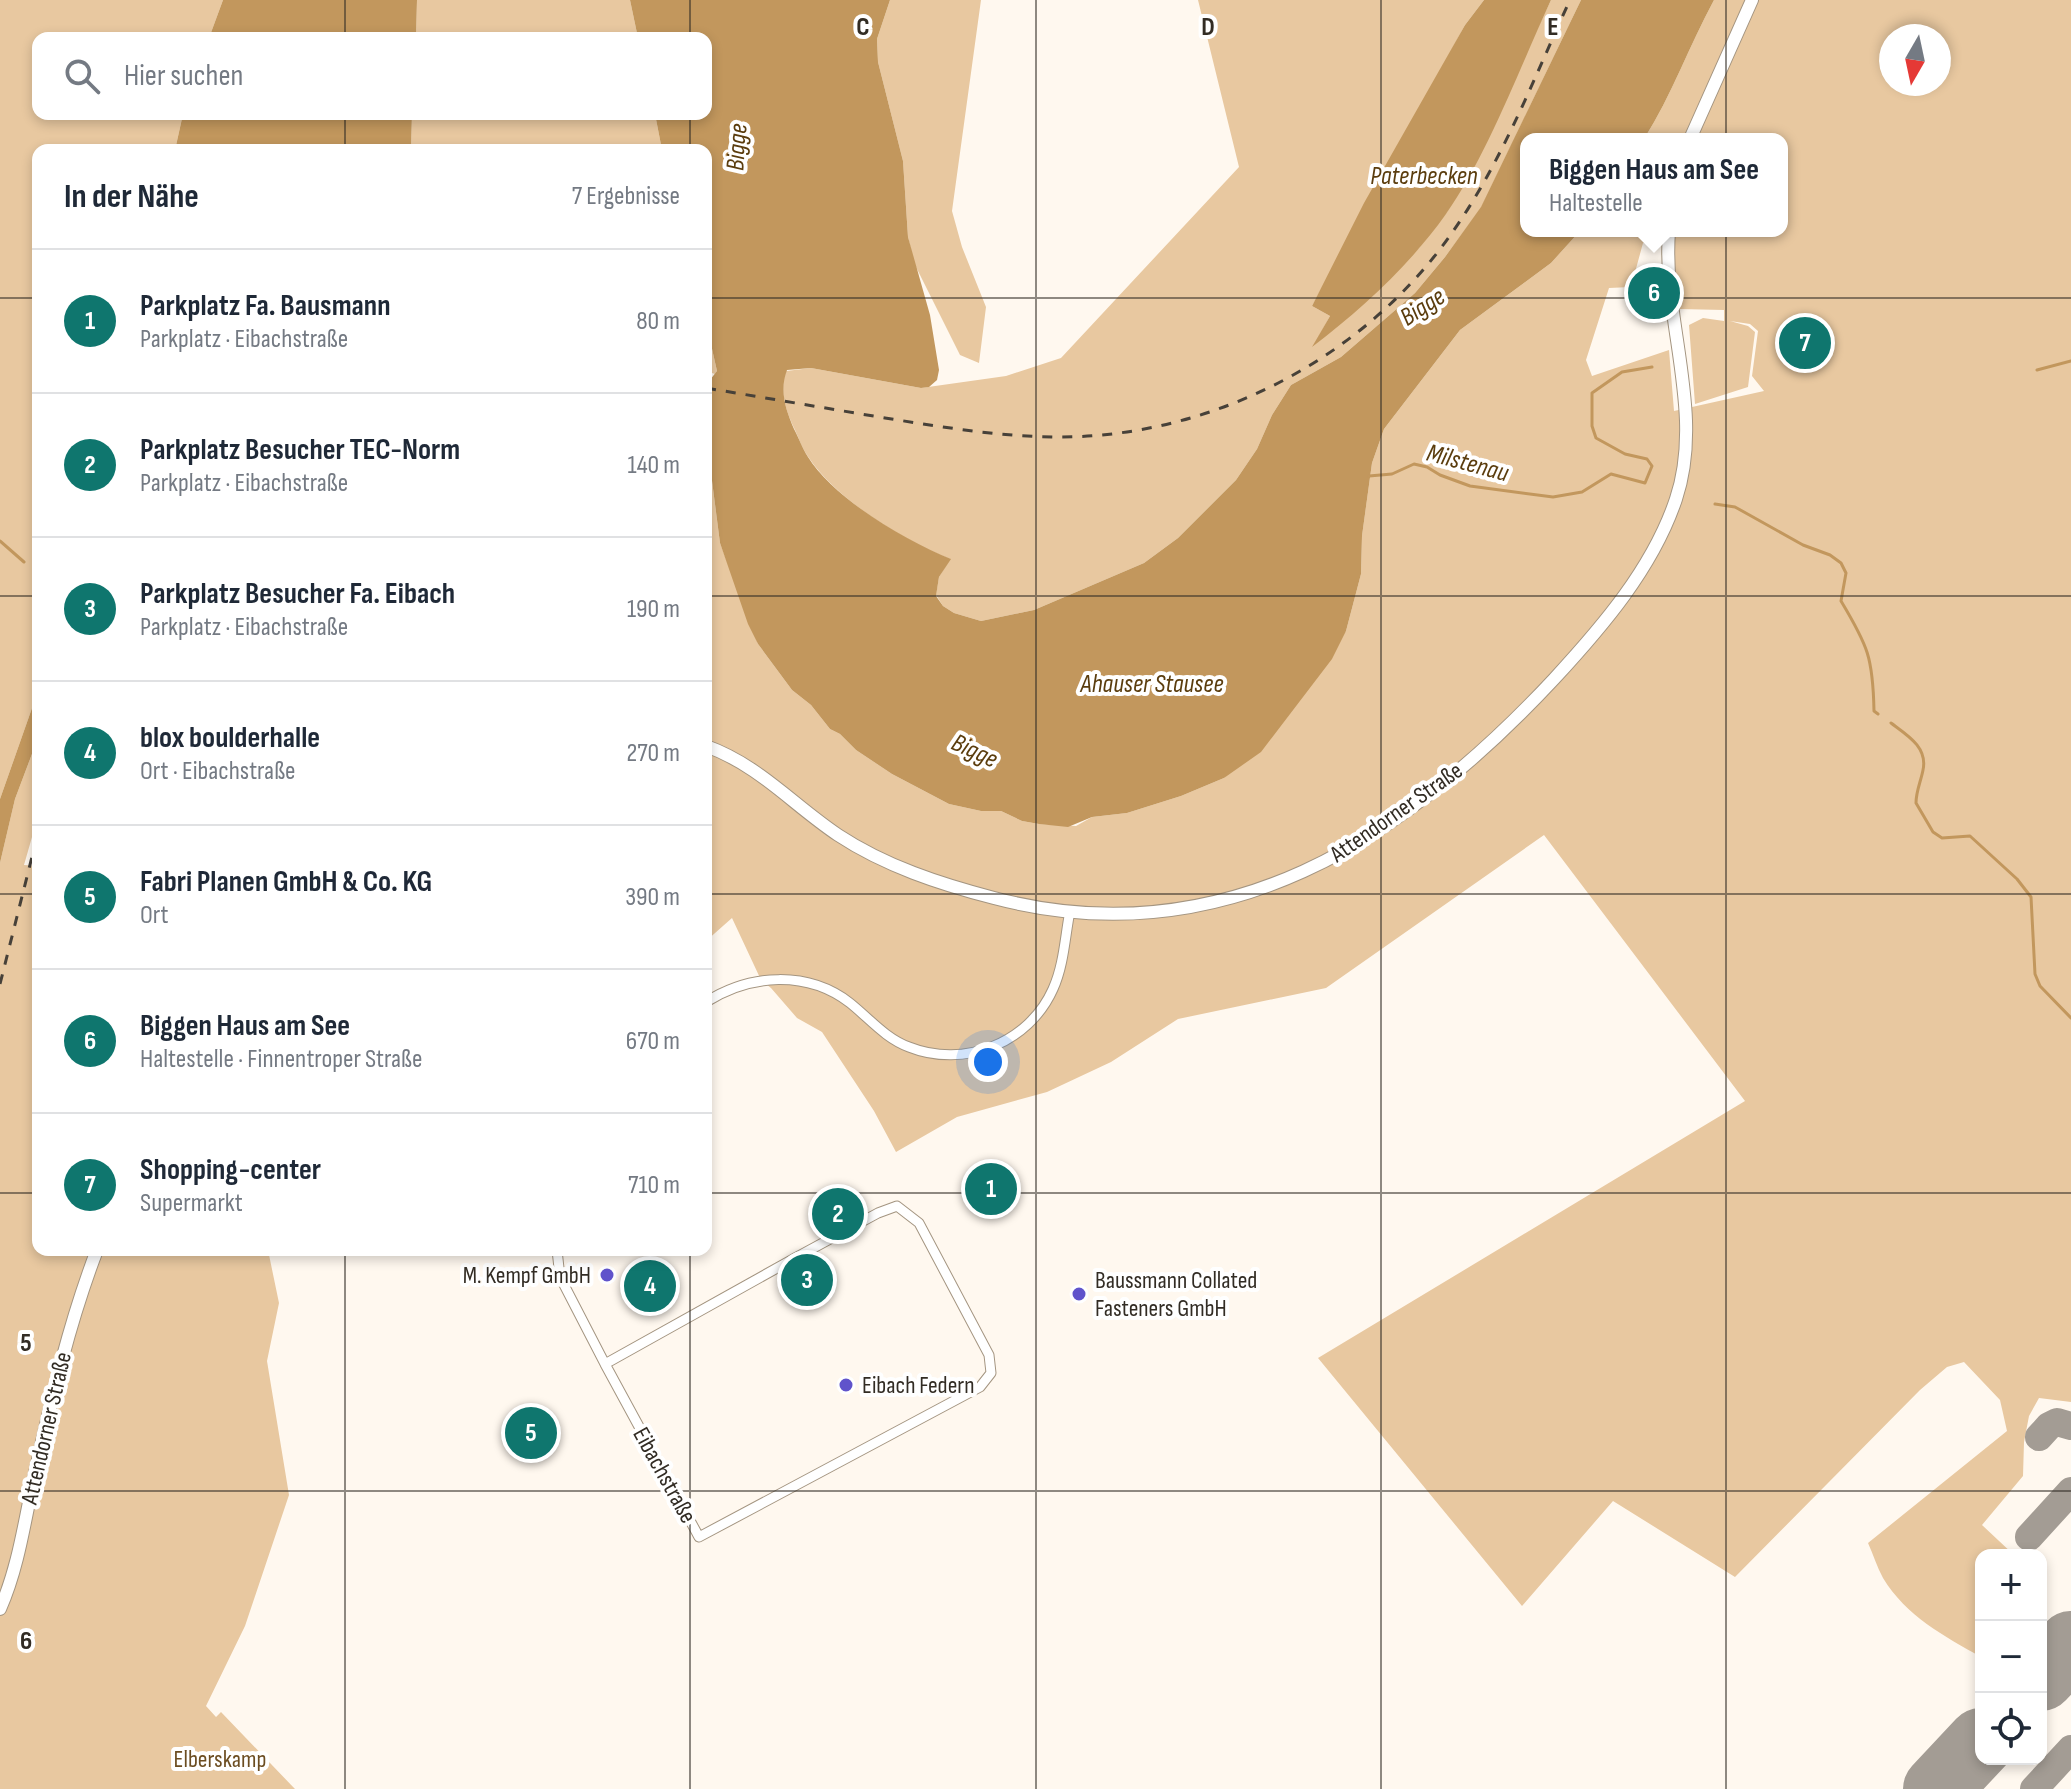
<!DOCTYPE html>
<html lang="de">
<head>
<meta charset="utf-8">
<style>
  body { margin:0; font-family:"Sofia Sans Condensed",sans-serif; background:#f2f2f3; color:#1f2937 }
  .controls { position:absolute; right:24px; bottom:24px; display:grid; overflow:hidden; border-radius:16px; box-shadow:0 4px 12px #0003 }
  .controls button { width:72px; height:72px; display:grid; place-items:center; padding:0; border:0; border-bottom:2px solid #e0e1e3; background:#fff; color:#1f2937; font:40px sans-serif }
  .compass { position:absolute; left:1879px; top:24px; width:72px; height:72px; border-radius:50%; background:#fff; box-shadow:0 4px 12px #0003; rotate:189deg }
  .you { position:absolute; left:988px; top:1062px; width:28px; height:28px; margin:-20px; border:6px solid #fff; border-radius:50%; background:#1a73e8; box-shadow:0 0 0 12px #1a73e833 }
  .badge { display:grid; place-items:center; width:52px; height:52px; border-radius:50%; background:#0f766e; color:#fff; font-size:26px; font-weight:700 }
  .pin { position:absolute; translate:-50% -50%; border:4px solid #fff; box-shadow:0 2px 8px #0006 }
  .popup { position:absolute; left:1520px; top:133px; width:268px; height:104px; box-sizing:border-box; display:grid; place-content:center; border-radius:16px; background:#fff; filter:drop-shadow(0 2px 6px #0005); font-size:26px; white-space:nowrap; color:#747a83 }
  .popup b { font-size:30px; color:#1f2937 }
  .popup::after { content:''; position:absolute; left:50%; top:100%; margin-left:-16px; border:16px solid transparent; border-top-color:#fff }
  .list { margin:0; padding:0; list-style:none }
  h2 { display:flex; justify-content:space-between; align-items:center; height:104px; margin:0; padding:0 32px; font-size:34px }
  h2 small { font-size:26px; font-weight:400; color:#747a83 }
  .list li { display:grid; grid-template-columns:52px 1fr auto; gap:24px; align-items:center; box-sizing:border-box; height:144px; padding:0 32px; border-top:2px solid #e0e1e3 }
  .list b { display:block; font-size:30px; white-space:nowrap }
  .list p { margin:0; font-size:26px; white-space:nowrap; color:#747a83 }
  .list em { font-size:26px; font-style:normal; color:#747a83 }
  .icon { flex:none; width:44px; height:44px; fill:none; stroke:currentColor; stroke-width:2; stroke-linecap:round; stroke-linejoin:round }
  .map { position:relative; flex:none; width:2071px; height:1789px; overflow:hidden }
  .search { position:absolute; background:#fff; box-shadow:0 4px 12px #0003; left:32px; top:32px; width:680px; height:88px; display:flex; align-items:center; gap:20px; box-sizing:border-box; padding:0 28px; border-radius:16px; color:#747a83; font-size:30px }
  .panel { position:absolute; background:#fff; box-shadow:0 4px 12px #0003; left:32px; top:144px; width:680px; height:1112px; border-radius:16px }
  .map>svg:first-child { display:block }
</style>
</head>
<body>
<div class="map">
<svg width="2071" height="1789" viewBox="0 0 2071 1789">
  <rect width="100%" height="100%" fill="#fff8ef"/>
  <!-- green -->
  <path fill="#e8c8a0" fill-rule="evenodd" d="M0,0H223L209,38H38V114H183L175,150H38V691L0,799Z
    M417,0H630L638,38H416Z
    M890,0H981L952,211L962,247L986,307L979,363L960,355L914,263L908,237L903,161L878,62L877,39Z
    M1198,0H1484L1465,25L1312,306L1330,316L1314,345L1419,248L1447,212L1469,174L1551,0H1581L1481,208L1445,257L1415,293L1341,357L1291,385L1272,415L1257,449L1236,480L1178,538L1144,563L1034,610L981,621L954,613L943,606L936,595L939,577L950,559C903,540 838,501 809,458C803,450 799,439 795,430C786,411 779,392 786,371L811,368L921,388L1006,376L1061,358L1239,167Z
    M1714,0H2071V1402L2039,1398L2029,1416L2024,1442L2023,1476L1982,1525L2014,1555H1981V1657C1944,1636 1906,1616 1883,1578C1877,1567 1873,1554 1868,1543L2007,1431L2000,1400L1964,1362L1947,1367L1920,1390L1735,1577L1613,1501L1522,1606L1318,1358L1745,1101L1544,835L1326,988L1178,1019L1111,1062L1047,1092L957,1117L896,1152L874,1111L822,1032L797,1018L771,988L761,980L732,918L706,941V434L720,543L758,644L792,690L811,705L830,729L840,734L856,750L892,774L949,804L981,811H1001L1022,821L1039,824L1076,826L1092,817L1127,813L1181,796L1224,778L1346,631L1361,574L1362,536L1372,463L1384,429L1460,330L1551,263L1580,231H1782V139H1644C1672,95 1689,46 1714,0ZM1891,36H1939V84H1891ZM1643,243L1675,246L1673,274L1679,309L1724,310V321L1703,318L1689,325L1695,404L1748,387L1755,332L1748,326L1730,321L1750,324L1758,331L1752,376L1764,391L1674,411L1669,350L1592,376L1586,360L1609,288L1631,287Z
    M412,114H655L662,150H411Z
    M706,322L717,371L715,374L706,371Z
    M38,738V816L24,865L38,866V1250H268L279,1303L267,1361L289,1495L245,1626L206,1706L216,1717L221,1712L295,1789H0V863L15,799Z"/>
  <!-- water -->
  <path fill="#c2975d" d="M223,0H417L416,38H209Z
    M630,0H890L877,39L878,62L903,161L908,237L930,315L939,370L937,380L929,387L921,388L811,368L787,370C779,391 786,410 794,429C799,438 802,448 808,457C833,498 906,541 951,559L939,577L936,596L943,606L954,613L981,621L1034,610L1144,563L1178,538L1236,480L1257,449L1272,415L1291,385L1341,357L1415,293L1445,257L1481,207L1581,0H1714C1689,46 1672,95 1644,139H1526V231H1580L1551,263L1460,330L1384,429L1372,463L1362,536L1361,574L1346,631L1332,659L1261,752L1224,778L1181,796L1127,813L1092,817L1068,827L1039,824L1022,821L1001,811H981L949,804L892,774L856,750L840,734L830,729L811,705L792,690L758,644L748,624L720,543L706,434V385L717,371L706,322V150H662L655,114H706V38H638Z
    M1484,0H1551C1520,67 1488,154 1446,214C1409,266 1362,309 1312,347L1330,316L1312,306L1364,203L1465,25Z
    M183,114H412L411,150H175Z
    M38,691V738L15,799L0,863V799Z"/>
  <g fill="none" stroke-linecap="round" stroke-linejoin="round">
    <!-- stream -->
    <path stroke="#c2975d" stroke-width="3" d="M2037,370L2071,361
      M1369,476L1392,474L1414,464L1427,467L1440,475L1470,486L1553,497L1582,492L1611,474L1645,483L1652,466L1647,459L1625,454L1596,438L1592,426V393L1622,372L1652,367
      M1715,504L1735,507L1803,545L1830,555L1841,563L1846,573L1841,601C1868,646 1873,658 1874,711L1878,714
      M0,541L24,562
      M1891,723C1907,735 1928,747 1923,770C1921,781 1916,791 1916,803L1933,832L1942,838L1970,836L2017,879L2031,897L2035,974L2040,986L2071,1018"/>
    <!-- taxiway -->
    <path stroke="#a39c94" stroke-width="28" d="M2039,1437L2049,1426L2057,1422L2071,1426
      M2029,1537L2071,1491
      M2049,1668L2071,1663
      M2034,1789L2071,1749"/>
    <!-- runway -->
    <path stroke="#a39c94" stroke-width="68" d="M2041,1677L2071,1645
      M1937,1789L1981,1742"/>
    <!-- minor casing -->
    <g stroke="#a49581" stroke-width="11">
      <path id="minor" d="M706,1002C750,974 807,970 850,1003C870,1019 885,1038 909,1047C964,1069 1029,1043 1053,989C1064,965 1065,936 1070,911
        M897,1206L919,1223L989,1355L991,1373L980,1387L699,1537L605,1364L795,1258L878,1213Z
        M557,1250L560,1277L605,1364"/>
    </g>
    <!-- secondary casing -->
    <g stroke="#a49581" stroke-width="14">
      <path id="secondary" d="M1690,139L1752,0
        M706,746C759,765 793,805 838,835C885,866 940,884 994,898C1222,958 1404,840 1554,679C1602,627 1653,568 1676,499C1705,412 1662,320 1669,231
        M0,1609C19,1566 25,1518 35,1473C52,1397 69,1323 97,1250"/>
    </g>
    <!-- minor -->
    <use href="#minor" stroke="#fff" stroke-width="9"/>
    <!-- secondary -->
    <use href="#secondary" stroke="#fff" stroke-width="12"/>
    <!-- rail -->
    <path stroke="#474139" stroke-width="3" stroke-dasharray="10 10" stroke-linecap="butt" d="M706,388C766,398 825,408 885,418C943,427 1001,437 1059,437C1211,437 1361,360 1449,237C1501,165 1533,80 1570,0
      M0,984L38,833"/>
  </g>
  <!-- grid -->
  <path fill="none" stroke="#322c24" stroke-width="2" stroke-opacity="0.55" d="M345,0V38M690,0V38M1036,0V1789M1381,0V1789M1726,0V1789M345,114V150M690,114V150M0,298H38M706,298H2071M0,596H38M706,596H2071M0,894H38M706,894H2071M0,1193H38M706,1193H2071M345,1250V1789M690,1250V1789M0,1491H2071"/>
  <!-- markers -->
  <g fill="#6053cb" stroke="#fff" stroke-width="3">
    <circle cx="607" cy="1275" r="8"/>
    <circle cx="1079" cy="1294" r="8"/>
    <circle cx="846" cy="1385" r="8"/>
  </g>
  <g text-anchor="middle" stroke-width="8" stroke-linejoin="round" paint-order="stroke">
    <!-- street labels -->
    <g font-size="24" fill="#322c24" stroke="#fff">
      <text transform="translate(1396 812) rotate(-35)" y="8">Attendorner Straße</text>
      <text transform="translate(46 1428) rotate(-77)" y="8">Attendorner Straße</text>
      <text transform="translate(665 1475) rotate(61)" y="8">Eibachstraße</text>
    </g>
    <!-- poi labels -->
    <g font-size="24" fill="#322c24" stroke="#fff" text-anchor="start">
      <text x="591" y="1283" text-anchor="end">M. Kempf GmbH</text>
      <text x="1095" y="1288">Baussmann Collated<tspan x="1095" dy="28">Fasteners GmbH</tspan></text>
      <text x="862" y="1393">Eibach Federn</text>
    </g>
    <!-- park labels -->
    <g font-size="24" fill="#6c4d21" stroke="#fff">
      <text x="220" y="1767">Elberskamp</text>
    </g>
    <!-- water labels -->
    <g font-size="26" font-style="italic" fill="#5b3d0e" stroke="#fff">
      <text transform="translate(736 147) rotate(-86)" y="9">Bigge</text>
      <text x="1424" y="184">Paterbecken</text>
      <text transform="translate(1422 306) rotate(-33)" y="9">Bigge</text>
      <text transform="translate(1468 462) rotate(15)" y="9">Milstenau</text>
      <text x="1152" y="692">Ahauser Stausee</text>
      <text transform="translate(975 750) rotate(25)" y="9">Bigge</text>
    </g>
  </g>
  <g font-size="26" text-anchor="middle" font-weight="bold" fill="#322c24" stroke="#fff" stroke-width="8" stroke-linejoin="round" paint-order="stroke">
    <text x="863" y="35">C</text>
    <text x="1208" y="35">D</text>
    <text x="1553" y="35">E</text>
    <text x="26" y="1351">5</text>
    <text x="26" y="1649">6</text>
  </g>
</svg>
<div class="controls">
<button>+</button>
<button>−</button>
<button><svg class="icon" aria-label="locate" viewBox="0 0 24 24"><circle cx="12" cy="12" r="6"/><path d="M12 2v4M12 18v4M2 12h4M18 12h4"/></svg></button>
</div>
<svg class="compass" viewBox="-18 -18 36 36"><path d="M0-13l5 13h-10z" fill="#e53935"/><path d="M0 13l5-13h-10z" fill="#747a83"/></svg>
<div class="you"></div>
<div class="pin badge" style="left:991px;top:1189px">1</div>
<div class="pin badge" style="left:838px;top:1214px">2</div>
<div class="pin badge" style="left:807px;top:1280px">3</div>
<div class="pin badge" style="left:650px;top:1286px">4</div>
<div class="pin badge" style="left:531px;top:1433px">5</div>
<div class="pin badge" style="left:1654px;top:293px">6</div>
<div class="popup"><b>Biggen Haus am See</b>Haltestelle</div>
<div class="pin badge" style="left:1805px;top:343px">7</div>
<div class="search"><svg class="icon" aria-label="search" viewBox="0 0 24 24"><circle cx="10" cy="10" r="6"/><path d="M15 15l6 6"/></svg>Hier suchen</div>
<section class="panel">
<h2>In der Nähe<small>7 Ergebnisse</small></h2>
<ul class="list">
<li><span class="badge">1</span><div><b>Parkplatz Fa. Bausmann</b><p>Parkplatz · Eibachstraße</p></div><em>80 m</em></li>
<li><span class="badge">2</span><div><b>Parkplatz Besucher TEC-Norm</b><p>Parkplatz · Eibachstraße</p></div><em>140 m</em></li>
<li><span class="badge">3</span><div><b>Parkplatz Besucher Fa. Eibach</b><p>Parkplatz · Eibachstraße</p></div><em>190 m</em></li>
<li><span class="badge">4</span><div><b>blox boulderhalle</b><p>Ort · Eibachstraße</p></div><em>270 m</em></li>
<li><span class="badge">5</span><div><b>Fabri Planen GmbH &amp; Co. KG</b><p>Ort</p></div><em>390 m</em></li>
<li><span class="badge">6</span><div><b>Biggen Haus am See</b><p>Haltestelle · Finnentroper Straße</p></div><em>670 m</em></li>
<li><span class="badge">7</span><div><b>Shopping-center</b><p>Supermarkt</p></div><em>710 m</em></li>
</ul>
</section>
</div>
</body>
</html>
